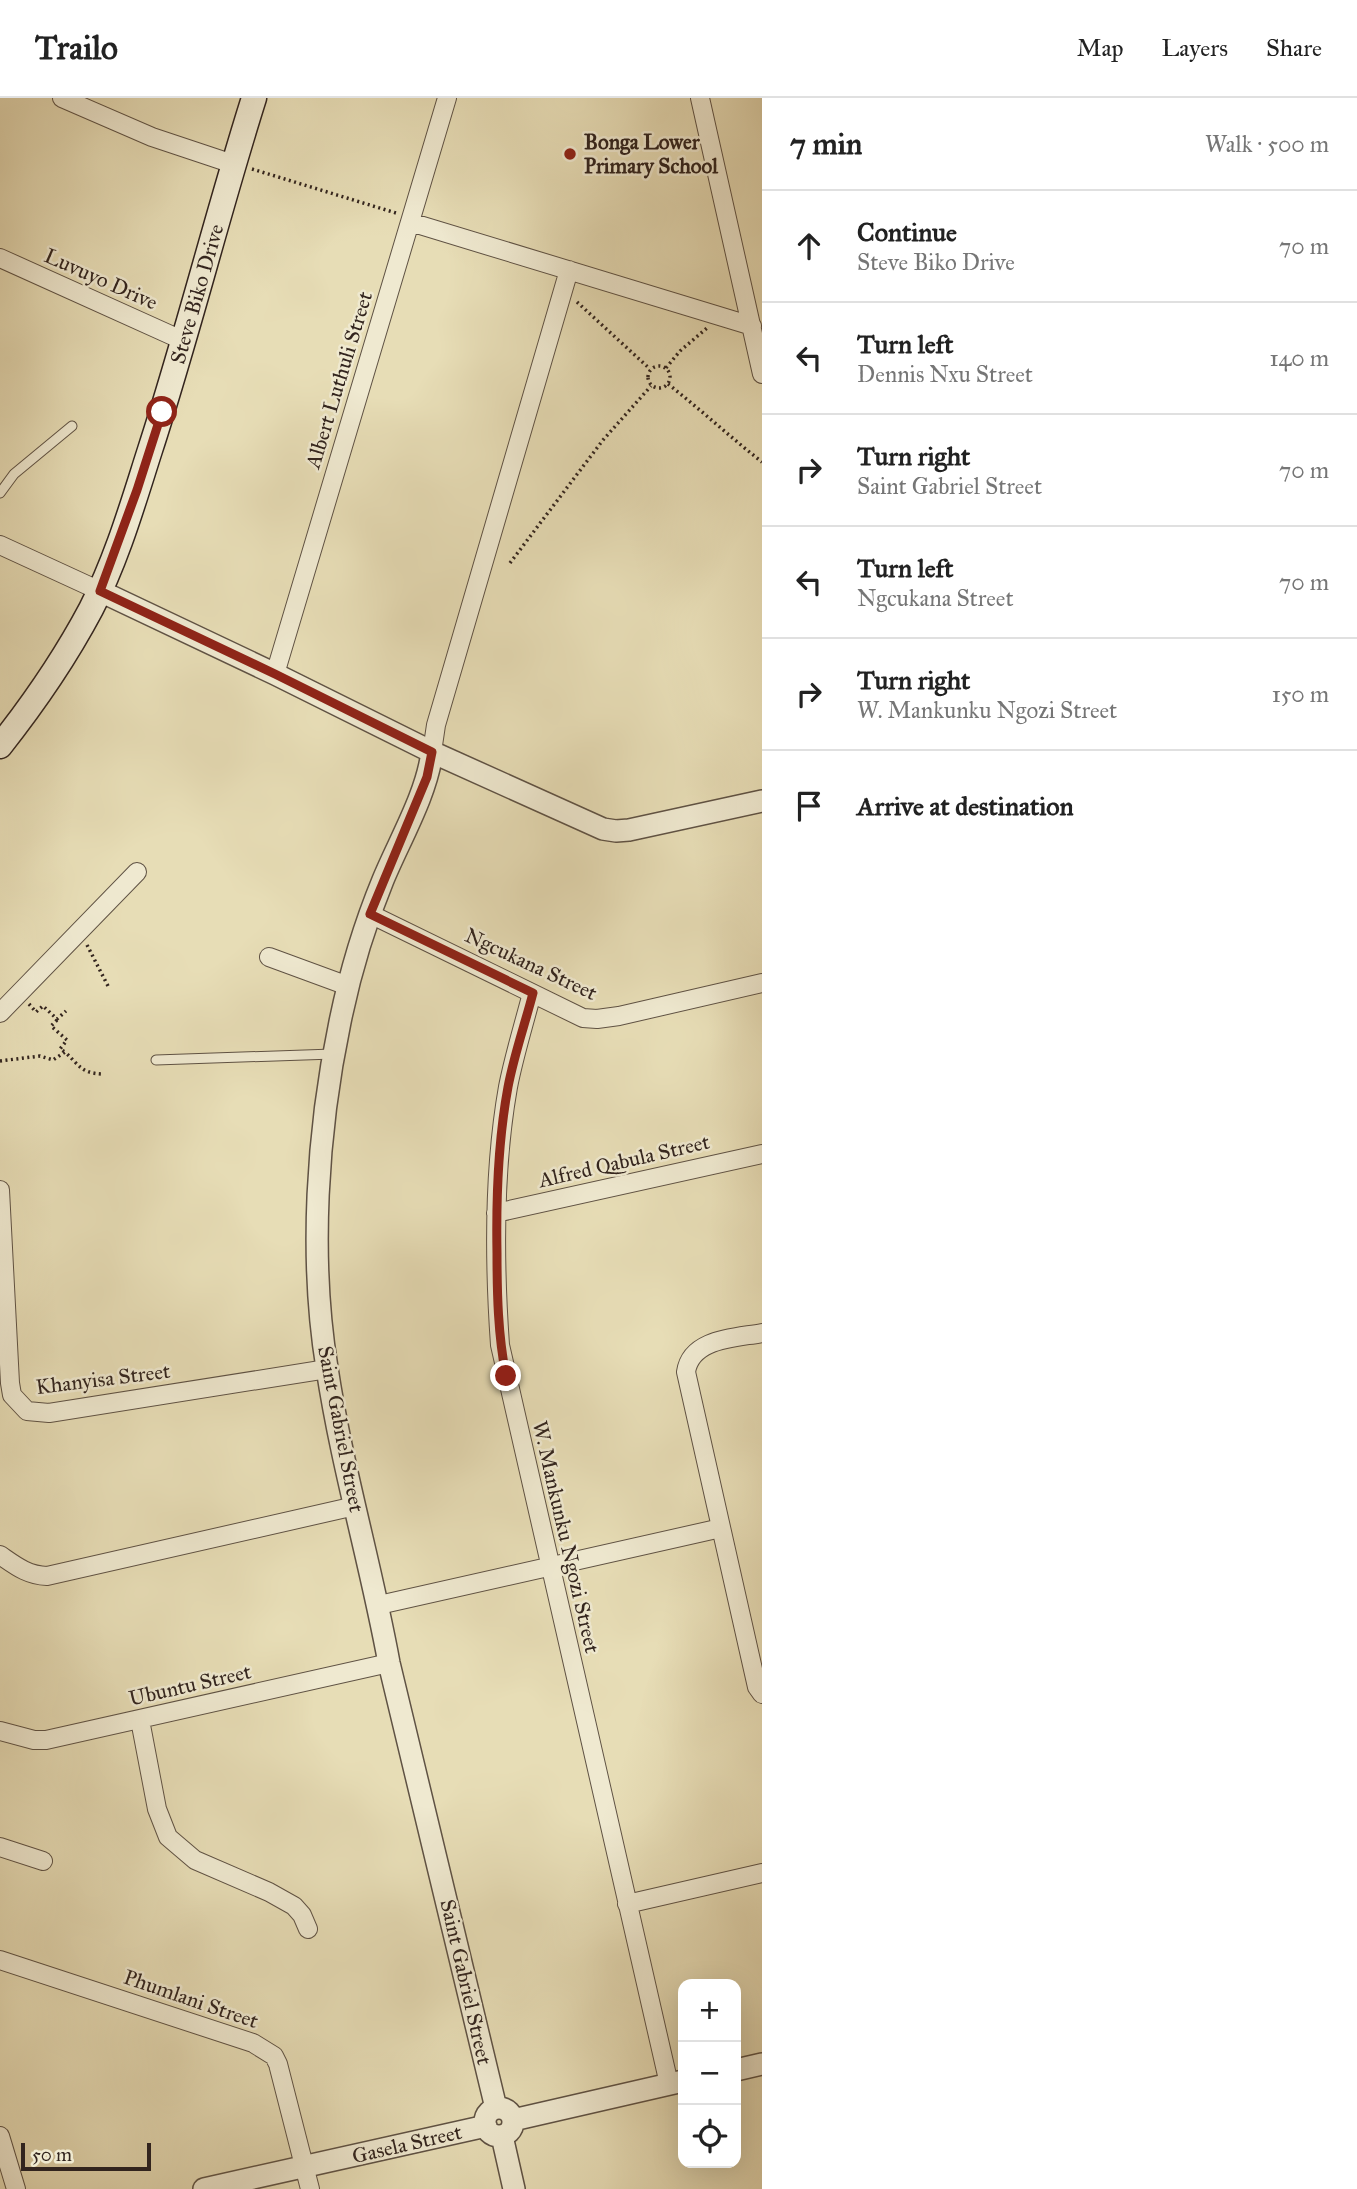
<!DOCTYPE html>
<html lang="en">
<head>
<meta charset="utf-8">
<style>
  body { margin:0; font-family:"IM FELL Great Primer",serif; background:#f2f2f2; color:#222 }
  .controls { position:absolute; right:21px; bottom:21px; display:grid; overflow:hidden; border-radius:14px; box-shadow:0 7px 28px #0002 }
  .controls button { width:63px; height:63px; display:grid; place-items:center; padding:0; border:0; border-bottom:2px solid #e0e0e0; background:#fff; color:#222; font:35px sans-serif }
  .scale { position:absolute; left:21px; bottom:18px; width:130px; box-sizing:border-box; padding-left:7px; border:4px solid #32241e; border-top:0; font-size:19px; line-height:24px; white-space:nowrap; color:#32241e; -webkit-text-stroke:5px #efe9d0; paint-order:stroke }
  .stop { position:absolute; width:21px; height:21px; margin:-16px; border:5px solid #8f2418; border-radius:50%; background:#fff }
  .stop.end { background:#8f2418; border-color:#fff; box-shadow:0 2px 7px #0008 }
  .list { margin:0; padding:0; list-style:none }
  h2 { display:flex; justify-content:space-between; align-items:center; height:91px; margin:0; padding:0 28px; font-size:30px }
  h2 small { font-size:23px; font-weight:400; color:#767676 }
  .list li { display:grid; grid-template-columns:46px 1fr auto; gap:21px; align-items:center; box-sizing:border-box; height:112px; padding:0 28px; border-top:2px solid #e0e0e0 }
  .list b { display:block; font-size:26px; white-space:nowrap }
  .list p { margin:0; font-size:23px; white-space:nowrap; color:#767676 }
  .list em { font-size:23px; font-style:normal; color:#767676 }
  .icon { flex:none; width:38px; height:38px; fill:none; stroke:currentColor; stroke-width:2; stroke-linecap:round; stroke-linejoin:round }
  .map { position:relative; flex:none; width:762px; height:2091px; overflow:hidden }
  header { display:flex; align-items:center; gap:42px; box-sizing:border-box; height:98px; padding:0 35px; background:#fff; border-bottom:2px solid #e0e0e0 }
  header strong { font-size:33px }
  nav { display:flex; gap:38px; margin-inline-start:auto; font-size:24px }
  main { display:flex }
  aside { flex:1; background:#fff }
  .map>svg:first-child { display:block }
</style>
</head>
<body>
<header>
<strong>Trailo</strong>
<nav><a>Map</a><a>Layers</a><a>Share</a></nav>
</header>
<main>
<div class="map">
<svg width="762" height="2091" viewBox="0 0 762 2091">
  <rect width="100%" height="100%" fill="#e7ddb6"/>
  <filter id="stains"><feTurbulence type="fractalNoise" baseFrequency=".00286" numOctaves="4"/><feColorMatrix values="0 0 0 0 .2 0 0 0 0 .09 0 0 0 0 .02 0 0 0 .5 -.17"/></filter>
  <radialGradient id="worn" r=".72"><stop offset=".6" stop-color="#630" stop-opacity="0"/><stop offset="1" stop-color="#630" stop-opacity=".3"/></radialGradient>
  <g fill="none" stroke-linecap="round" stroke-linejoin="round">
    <!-- service casing -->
    <g stroke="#5f5244" stroke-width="11">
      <path id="service" d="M0,395L14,376L72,328
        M156,962L333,956"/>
    </g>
    <!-- minor casing -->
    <g stroke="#5f5244" stroke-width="20">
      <path id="minor" d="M62,0L152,39L233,66
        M700,0L762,276
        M410,124L752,228
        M0,160L184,243
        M0,447L100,493
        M275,576L447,0
        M432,654L436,627L569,172
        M370,816L583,920L597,921L619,918L762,885
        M269,859L348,888
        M532,895C524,926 514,958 508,989C493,1074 494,1162 500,1247L669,1986
        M0,915L137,774
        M0,1092L10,1285L12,1297L27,1313L49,1315L327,1271
        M496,1115L762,1056
        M762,1235C736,1240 691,1240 686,1274L757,1589L762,1596
        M0,1457C16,1468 27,1477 47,1478L355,1408
        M379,1507L721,1430
        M140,1622L157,1711L168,1739L195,1762L269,1794L294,1808L302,1817L308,1831
        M0,1633L34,1642H46L389,1565
        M0,1749L43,1763
        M627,1806L762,1775
        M0,1862L253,1945L274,1958L278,1966L310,2091
        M0,2038L16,2091"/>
    </g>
    <!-- tertiary casing -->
    <g stroke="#5f5244" stroke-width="24">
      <path id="tertiary" d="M100,493L275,576L432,654L603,731L616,733L629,732L762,703
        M432,654C427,696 399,743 383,782C364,828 350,875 340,924C317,1033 309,1160 327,1270C342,1370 371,1466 389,1565L496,2010
        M736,1972L762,1966
        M485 2024a14 14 0 1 1 28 0a14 14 0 1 1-28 0Z
        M513,2022L683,1983
        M502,2038L514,2091
        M204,2091L486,2028"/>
    </g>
    <!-- secondary casing -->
    <g stroke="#32241e" stroke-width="27">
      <path id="secondary" d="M0,648C34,605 65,560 91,511C117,461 133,405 150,352C188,235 217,117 254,0"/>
    </g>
    <!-- path -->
    <path stroke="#32241e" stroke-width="3.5" stroke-dasharray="2 3.5" stroke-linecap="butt" d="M252,71L396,115
      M577,204L650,271
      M648 279a11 11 0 1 1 22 0a11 11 0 1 1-22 0Z
      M666,270L680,253L707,230
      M668,286C700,311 730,339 762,364
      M510,465L603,342L651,288
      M87,847L108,888
      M29,906L36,914L43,908L57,921L66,913
      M57,922L51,928L67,942L60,951L65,954
      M0,963L40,958L53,962L65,954C80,968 81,975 102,976"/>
    <!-- service -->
    <use href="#service" stroke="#efe9d0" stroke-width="9"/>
    <!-- minor -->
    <use href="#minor" stroke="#efe9d0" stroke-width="18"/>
    <!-- tertiary -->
    <use href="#tertiary" stroke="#efe9d0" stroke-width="21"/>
    <!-- secondary -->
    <use href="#secondary" stroke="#efe9d0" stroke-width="24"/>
  </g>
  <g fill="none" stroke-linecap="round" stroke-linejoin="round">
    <!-- route -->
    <path stroke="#8f2418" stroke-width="9" d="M162,314L137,392L100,493L275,576L432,654L427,679L370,816L533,895C525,926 514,957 508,989C498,1043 496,1100 497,1155C497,1196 498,1237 506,1278"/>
  </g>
  <!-- markers -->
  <circle fill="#8f2418" stroke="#efe9d0" stroke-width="2.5" cx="570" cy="56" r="7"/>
  <g text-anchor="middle" stroke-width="5" stroke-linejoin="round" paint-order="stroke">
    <!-- poi labels -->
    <g font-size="21" font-weight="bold" fill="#32241e" stroke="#efe9d0" text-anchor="start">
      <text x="584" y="51">Bonga Lower<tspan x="584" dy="24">Primary School</tspan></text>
    </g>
    <!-- street labels -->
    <g font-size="21" fill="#32241e" stroke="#efe9d0">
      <text transform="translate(101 181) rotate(24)" y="7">Luvuyo Drive</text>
      <text transform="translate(197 196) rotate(-74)" y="7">Steve Biko Drive</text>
      <text transform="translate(339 282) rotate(-73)" y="7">Albert Luthuli Street</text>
      <text transform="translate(531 866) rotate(25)" y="7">Ngcukana Street</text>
      <text transform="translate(624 1063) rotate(-13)" y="7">Alfred Qabula Street</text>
      <text transform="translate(103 1281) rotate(-7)" y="7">Khanyisa Street</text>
      <text transform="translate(341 1331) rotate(79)" y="7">Saint Gabriel Street</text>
      <text transform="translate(566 1439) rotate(77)" y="7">W. Mankunku Ngozi Street</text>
      <text transform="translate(190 1587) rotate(-13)" y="7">Ubuntu Street</text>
      <text transform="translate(466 1884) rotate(77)" y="7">Saint Gabriel Street</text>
      <text transform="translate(191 1901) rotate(19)" y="7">Phumlani Street</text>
      <text transform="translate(407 2046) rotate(-13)" y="7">Gasela Street</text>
    </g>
  </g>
  <rect width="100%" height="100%" filter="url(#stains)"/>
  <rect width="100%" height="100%" fill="url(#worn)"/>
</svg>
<div class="controls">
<button>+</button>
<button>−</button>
<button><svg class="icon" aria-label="locate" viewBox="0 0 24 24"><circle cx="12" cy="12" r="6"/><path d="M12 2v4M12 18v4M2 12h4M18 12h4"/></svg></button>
</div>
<div class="scale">50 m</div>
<div class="stop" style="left:162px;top:314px"></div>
<div class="stop end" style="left:506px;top:1278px"></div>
</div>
<aside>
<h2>7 min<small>Walk · 500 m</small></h2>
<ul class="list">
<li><svg class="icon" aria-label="ahead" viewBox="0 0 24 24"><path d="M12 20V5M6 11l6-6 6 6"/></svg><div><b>Continue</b><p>Steve Biko Drive</p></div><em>70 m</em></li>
<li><svg class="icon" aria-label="left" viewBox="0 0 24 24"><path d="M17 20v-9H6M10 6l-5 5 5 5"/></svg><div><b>Turn left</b><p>Dennis Nxu Street</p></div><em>140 m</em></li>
<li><svg class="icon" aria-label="right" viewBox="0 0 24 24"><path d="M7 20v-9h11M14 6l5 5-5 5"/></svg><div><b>Turn right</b><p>Saint Gabriel Street</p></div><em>70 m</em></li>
<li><svg class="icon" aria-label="left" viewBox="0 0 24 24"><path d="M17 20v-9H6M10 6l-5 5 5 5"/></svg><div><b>Turn left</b><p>Ngcukana Street</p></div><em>70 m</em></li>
<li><svg class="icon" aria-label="right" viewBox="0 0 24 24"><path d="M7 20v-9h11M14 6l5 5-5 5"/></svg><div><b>Turn right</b><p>W. Mankunku Ngozi Street</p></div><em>150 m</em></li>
<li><svg class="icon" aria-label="arrive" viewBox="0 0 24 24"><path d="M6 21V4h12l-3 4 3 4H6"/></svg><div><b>Arrive at destination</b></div></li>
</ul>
</aside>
</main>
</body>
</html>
